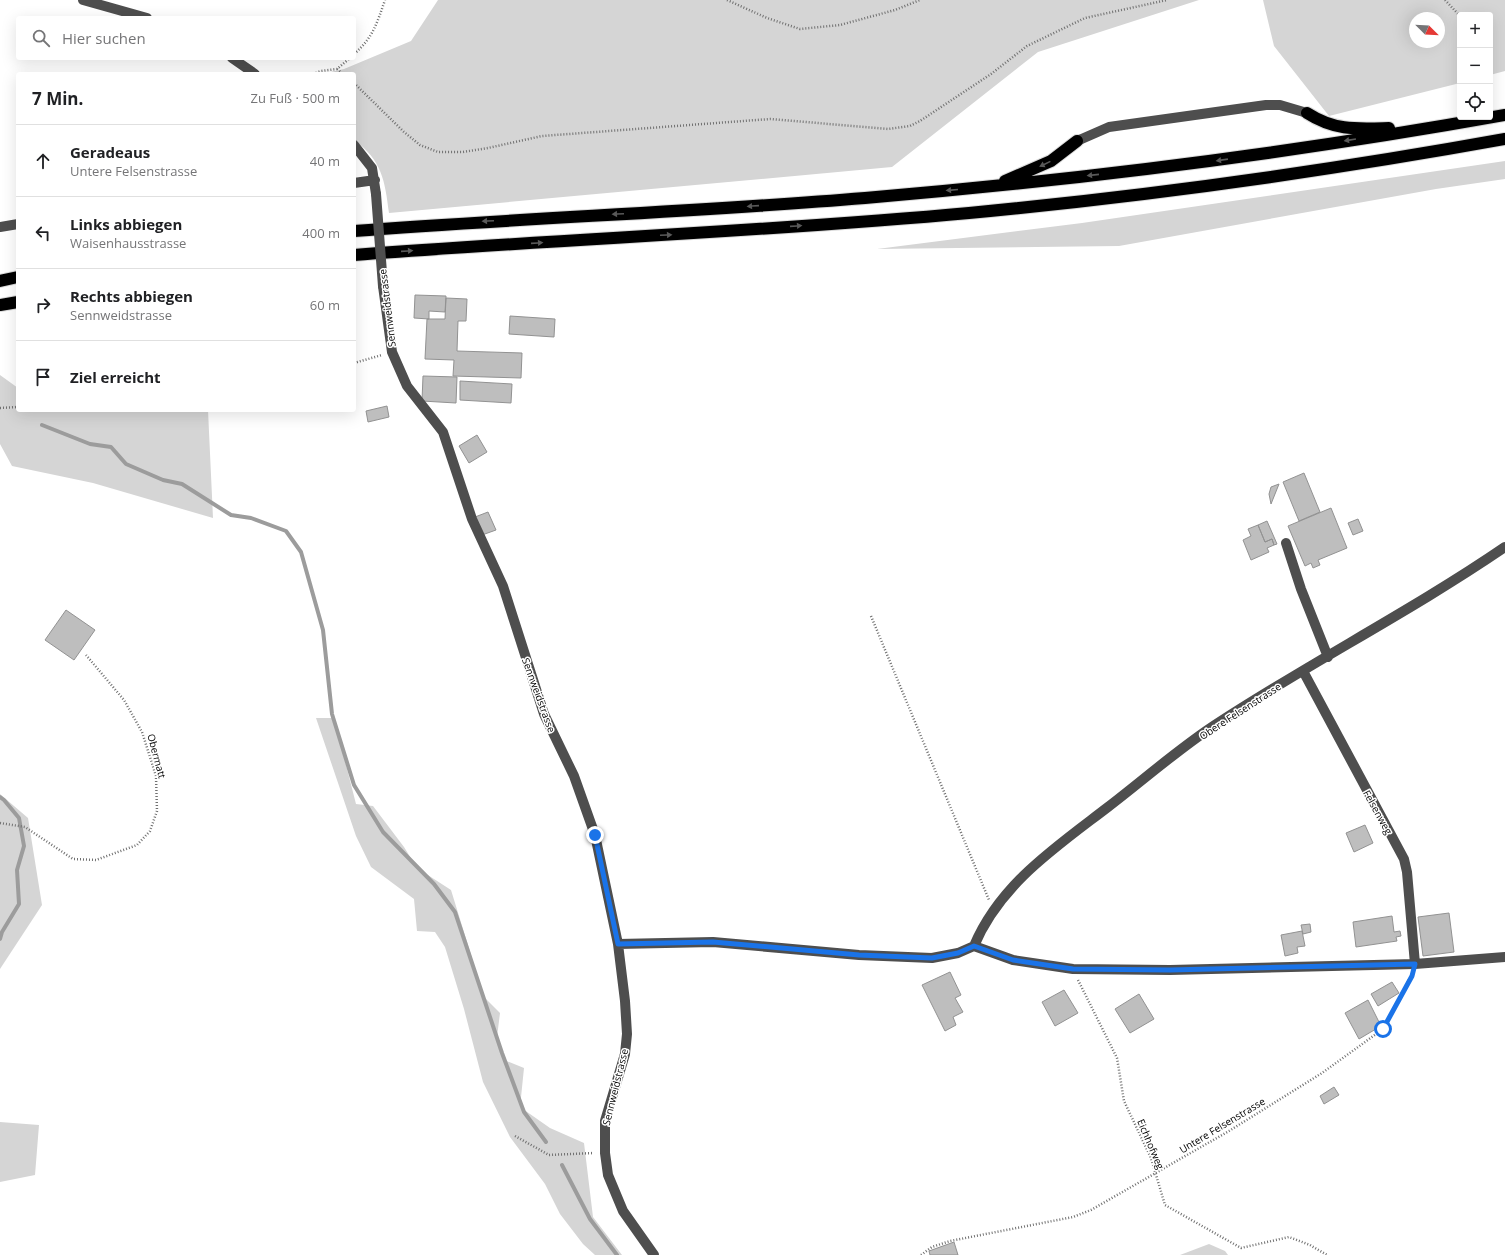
<!DOCTYPE html>
<html lang="de">
<head>
<meta charset="utf-8">
<style>
  body { margin:0; font-family:"Open Sans",sans-serif; background:#f6f6f6; color:#202124 }
  .controls { position:absolute; right:12px; top:12px; display:grid; overflow:hidden; border-radius:4px; box-shadow:0 4px 16px #0002 }
  .controls button { width:36px; height:36px; display:grid; place-items:center; padding:0; border:0; border-bottom:1px solid #e0e0e0; background:#fff; color:#202124; font:20px sans-serif }
  .compass { position:absolute; left:1409px; top:12px; width:36px; height:36px; border-radius:50%; background:#fff; box-shadow:0 4px 16px #0002; rotate:114deg }
  .stop { position:absolute; width:12px; height:12px; margin:-9px; border:3px solid #1a73e8; border-radius:50%; background:#fff }
  .stop.end { background:#1a73e8; border-color:#fff; box-shadow:0 1px 4px #0008 }
  .list { margin:0; padding:0; list-style:none }
  h2 { display:flex; justify-content:space-between; align-items:center; height:52px; margin:0; padding:0 16px; font-size:17px }
  h2 small { font-size:13px; font-weight:400; color:#757577 }
  .list li { display:grid; grid-template-columns:26px 1fr auto; gap:12px; align-items:center; box-sizing:border-box; height:72px; padding:0 16px; border-top:1px solid #e0e0e0 }
  .list b { display:block; font-size:15px; white-space:nowrap }
  .list p { margin:0; font-size:13px; white-space:nowrap; color:#757577 }
  .list em { font-size:13px; font-style:normal; color:#757577 }
  .icon { flex:none; width:22px; height:22px; fill:none; stroke:currentColor; stroke-width:2; stroke-linecap:round; stroke-linejoin:round }
  .map { position:relative; flex:none; width:1505px; height:1255px; overflow:hidden }
  .search { position:absolute; background:#fff; box-shadow:0 4px 16px #0002; left:16px; top:16px; width:340px; height:44px; display:flex; align-items:center; gap:10px; box-sizing:border-box; padding:0 14px; border-radius:4px; color:#757577; font-size:15px }
  .panel { position:absolute; background:#fff; box-shadow:0 4px 16px #0002; left:16px; top:72px; width:340px; height:340px; border-radius:4px }
  .map>svg:first-child { display:block }
</style>
</head>
<body>
<div class="map">
<svg width="1505" height="1255" viewBox="0 0 1505 1255">
  <rect width="100%" height="100%" fill="#fff"/>
  <!-- green -->
  <path fill="#d5d5d5" fill-rule="evenodd" d="M438,0H1199L1038,52L892,167L389,213C385,181 382,160 354,140V74H322L344,69L411,41Z
    M1263,0H1505V71L1490,75V15H1460V83L1329,116L1274,46ZM1415,18H1439V42H1415Z
    M1505,161V179L1436,189L1119,246L877,249L1082,223Z
    M0,375L18,388V410H208L213,518L93,483L12,466L0,444Z
    M316,718H334L356,804L373,806L404,847L417,868L451,890L484,997L500,1013L497,1037L504,1060L524,1068L520,1107L550,1128L584,1143L593,1217L622,1255H595L583,1244L560,1214L545,1184L510,1137L483,1082L464,1009L445,947L435,932L417,931L414,899L371,867L356,836Z
    M0,794L28,818L42,905L0,969Z
    M0,1122L39,1125L35,1175L0,1182Z
    M1209,1244L1225,1251L1228,1255H1180Z"/>
  <g fill="none" stroke-linecap="round" stroke-linejoin="round">
    <!-- stream -->
    <path stroke="#9c9c9c" stroke-width="4" d="M42,425L90,444L111,447L126,464L163,480L182,484L231,515L251,518L286,531L301,552L323,630L332,714L354,785L383,832L434,884L455,912L502,1053L524,1112L546,1142
      M0,797L4,800L19,818L24,846L17,870L19,904L2,932L0,939
      M562,1165L590,1219L617,1255"/>
  </g>
  <!-- building -->
  <path fill="#bebebe" stroke="#929292" d="M415,295L446,296L445,312L429,311V319L414,318Z
    M446,298L467,299L466,321H458L457,351L522,353L521,378L453,376L454,360L425,359L427,319H445Z
    M510,316L555,319L554,337L509,334Z
    M423,376L457,377L456,403L422,401Z
    M460,381L512,384L511,403L460,400Z
    M387,406L389,417L368,422L366,411Z
    M477,435L487,452L469,463L459,446Z
    M1304,473L1320,512L1299,521L1283,482Z
    M1279,484L1271,504L1269,494L1271,487Z
    M1331,508L1347,548L1318,560L1320,565L1313,568L1311,563L1305,566L1288,526Z
    M488,512L496,530L482,535L475,517Z
    M1358,519L1363,531L1353,535L1348,523Z
    M1267,521L1277,544L1274,545L1272,539L1265,542L1258,525Z
    M1258,525L1265,542L1272,539L1274,545L1267,548L1269,552L1251,560L1243,540L1251,536L1248,529Z
    M66,610L95,630L74,660L45,640Z
    M1365,825L1373,843L1354,852L1346,833Z
    M1449,913L1454,952L1423,956L1418,917Z
    M1392,916L1394,932L1400,931L1401,936L1396,937L1397,941L1356,947L1353,922Z
    M1310,924L1311,932L1303,934L1301,925Z
    M1302,931L1305,946L1297,947L1298,953L1285,956L1281,935Z
    M950,972L961,995L955,998L963,1012L953,1017L956,1025L945,1031L922,985Z
    M1392,982L1399,993L1378,1006L1371,994Z
    M1064,990L1078,1013L1055,1026L1042,1002Z
    M1139,994L1154,1019L1130,1033L1115,1009Z
    M1368,1000L1381,1026L1359,1039L1345,1013Z
    M1334,1087L1339,1095L1324,1104L1320,1096Z
    M954,1242L958,1255H930L929,1251Z"/>
  <g fill="none" stroke-linecap="round" stroke-linejoin="round">
    <!-- highway casing -->
    <g stroke="#dbdbdb" stroke-width="14">
      <path id="highway" d="M1307,113C1335,131 1357,129 1389,128
        M1005,181L1051,161L1077,141
        M354,231C524,218 695,212 865,198C1079,180 1293,153 1505,115
        M354,255C559,239 764,232 969,213C1148,196 1328,171 1505,139
        M0,281L18,277
        M0,305L18,302"/>
    </g>
    <!-- path -->
    <path stroke="#707070" stroke-width="2.5" stroke-dasharray="1 2" stroke-linecap="butt" d="M727,0L767,18L800,29L840,25L895,10L920,0
      M1445,0L1460,16
      M354,54C373,38 377,23 385,0
      M337,69L343,74
      M313,74L321,71L337,69L350,58
      M354,83L404,132L420,145L438,152H463L488,148L542,136L770,119L888,129L910,126L920,121L991,74L1027,46L1085,18L1167,0
      M354,363L382,355
      M0,408L18,407
      M871,616L989,900
      M0,823L25,827L73,859L96,860L137,845L150,831L157,811L156,776L142,732L124,700L86,655
      M1078,980L1117,1058L1124,1101L1151,1158L1165,1205L1241,1248L1289,1237L1310,1245L1327,1255
      M515,1136L549,1155L594,1153
      M921,1255L932,1247L950,1241L1073,1217L1091,1210L1229,1131L1322,1073L1383,1029L1412,974"/>
    <!-- minor -->
    <path stroke="#4e4e4e" stroke-width="10" d="M83,0L147,18
      M232,58L255,74
      M1077,141L1109,127L1266,105H1280L1307,113
      M354,145L372,168L376,194
      M354,183L375,180
      M0,227L18,224
      M383,286L392,352L407,386L443,432L472,519L503,586L544,714L574,776L595,835L618,944L625,1001L627,1034L625,1054L605,1121V1153L608,1175L623,1211L654,1255
      M1286,543L1301,589L1328,657
      M1303,671L1404,859L1407,872L1415,964
      M618,944L713,942L859,955L932,958L958,953L974,946L1013,960L1073,969L1170,970L1415,964L1505,957
      M974,946C1000,884 1056,847 1108,807C1142,781 1176,751 1212,727C1307,664 1410,612 1505,547"/>
    <!-- highway -->
    <use href="#highway" stroke="#000" stroke-width="12"/>
    <!-- minor-bridge -->
    <path stroke="#4e4e4e" stroke-width="10" d="M376,194L383,286"/>
  </g>
  <!-- one-way arrows -->
  <defs><path id="oneway-solid" d="M-6-.8H1V-3.2L6.5 0L1 3.2V.8H-6Z"/></defs>
  <g fill="#595959">
    <use href="#oneway-solid" transform="translate(1350 140) rotate(171)"/>
    <use href="#oneway-solid" transform="translate(1222 160) rotate(172)"/>
    <use href="#oneway-solid" transform="translate(1045 164) rotate(154)"/>
    <use href="#oneway-solid" transform="translate(1093 175) rotate(174)"/>
    <use href="#oneway-solid" transform="translate(952 190) rotate(175)"/>
    <use href="#oneway-solid" transform="translate(753 206) rotate(176)"/>
    <use href="#oneway-solid" transform="translate(618 214) rotate(177)"/>
    <use href="#oneway-solid" transform="translate(488 221) rotate(177)"/>
    <use href="#oneway-solid" transform="translate(796 226) rotate(-4)"/>
    <use href="#oneway-solid" transform="translate(666 235) rotate(-3)"/>
    <use href="#oneway-solid" transform="translate(537 243) rotate(-4)"/>
    <use href="#oneway-solid" transform="translate(407 251) rotate(-4)"/>
  </g>
  <g fill="none" stroke-linecap="round" stroke-linejoin="round">
    <!-- route -->
    <path stroke="#1a73e8" stroke-width="5" d="M595,835L618,944L713,942L859,955L932,958L958,953L974,946L1013,960L1073,969L1170,970L1415,964L1412,976L1383,1029"/>
  </g>
  <g text-anchor="middle" stroke-width="3" stroke-linejoin="round" paint-order="stroke">
    <!-- street labels -->
    <g font-size="10" fill="#000" stroke="#fff">
      <text transform="translate(387 308) rotate(-97)" y="4">Sennweidstrasse</text>
      <text transform="translate(539 695) rotate(70)" y="4">Sennweidstrasse</text>
      <text transform="translate(1240 711) rotate(-33)" y="4">Obere Felsenstrasse</text>
      <text transform="translate(157 756) rotate(75)" y="4">Obermatt</text>
      <text transform="translate(1378 812) rotate(61)" y="4">Felsenweg</text>
      <text transform="translate(615 1087) rotate(-76)" y="4">Sennweidstrasse</text>
      <text transform="translate(1222 1125) rotate(-31)" y="4">Untere Felsenstrasse</text>
      <text transform="translate(1151 1144) rotate(67)" y="4">Eichhofweg</text>
    </g>
  </g>
</svg>
<div class="controls">
<button>+</button>
<button>−</button>
<button><svg class="icon" aria-label="locate" viewBox="0 0 24 24"><circle cx="12" cy="12" r="6"/><path d="M12 2v4M12 18v4M2 12h4M18 12h4"/></svg></button>
</div>
<svg class="compass" viewBox="-18 -18 36 36"><path d="M0-13l5 13h-10z" fill="#e53935"/><path d="M0 13l5-13h-10z" fill="#757577"/></svg>
<div class="stop" style="left:1383px;top:1029px"></div>
<div class="stop end" style="left:595px;top:835px"></div>
<div class="search"><svg class="icon" aria-label="search" viewBox="0 0 24 24"><circle cx="10" cy="10" r="6"/><path d="M15 15l6 6"/></svg>Hier suchen</div>
<section class="panel">
<h2>7 Min.<small>Zu Fuß · 500 m</small></h2>
<ul class="list">
<li><svg class="icon" aria-label="ahead" viewBox="0 0 24 24"><path d="M12 20V5M6 11l6-6 6 6"/></svg><div><b>Geradeaus</b><p>Untere Felsenstrasse</p></div><em>40 m</em></li>
<li><svg class="icon" aria-label="left" viewBox="0 0 24 24"><path d="M17 20v-9H6M10 6l-5 5 5 5"/></svg><div><b>Links abbiegen</b><p>Waisenhausstrasse</p></div><em>400 m</em></li>
<li><svg class="icon" aria-label="right" viewBox="0 0 24 24"><path d="M7 20v-9h11M14 6l5 5-5 5"/></svg><div><b>Rechts abbiegen</b><p>Sennweidstrasse</p></div><em>60 m</em></li>
<li><svg class="icon" aria-label="arrive" viewBox="0 0 24 24"><path d="M6 21V4h12l-3 4 3 4H6"/></svg><div><b>Ziel erreicht</b></div></li>
</ul>
</section>
</div>
</body>
</html>
